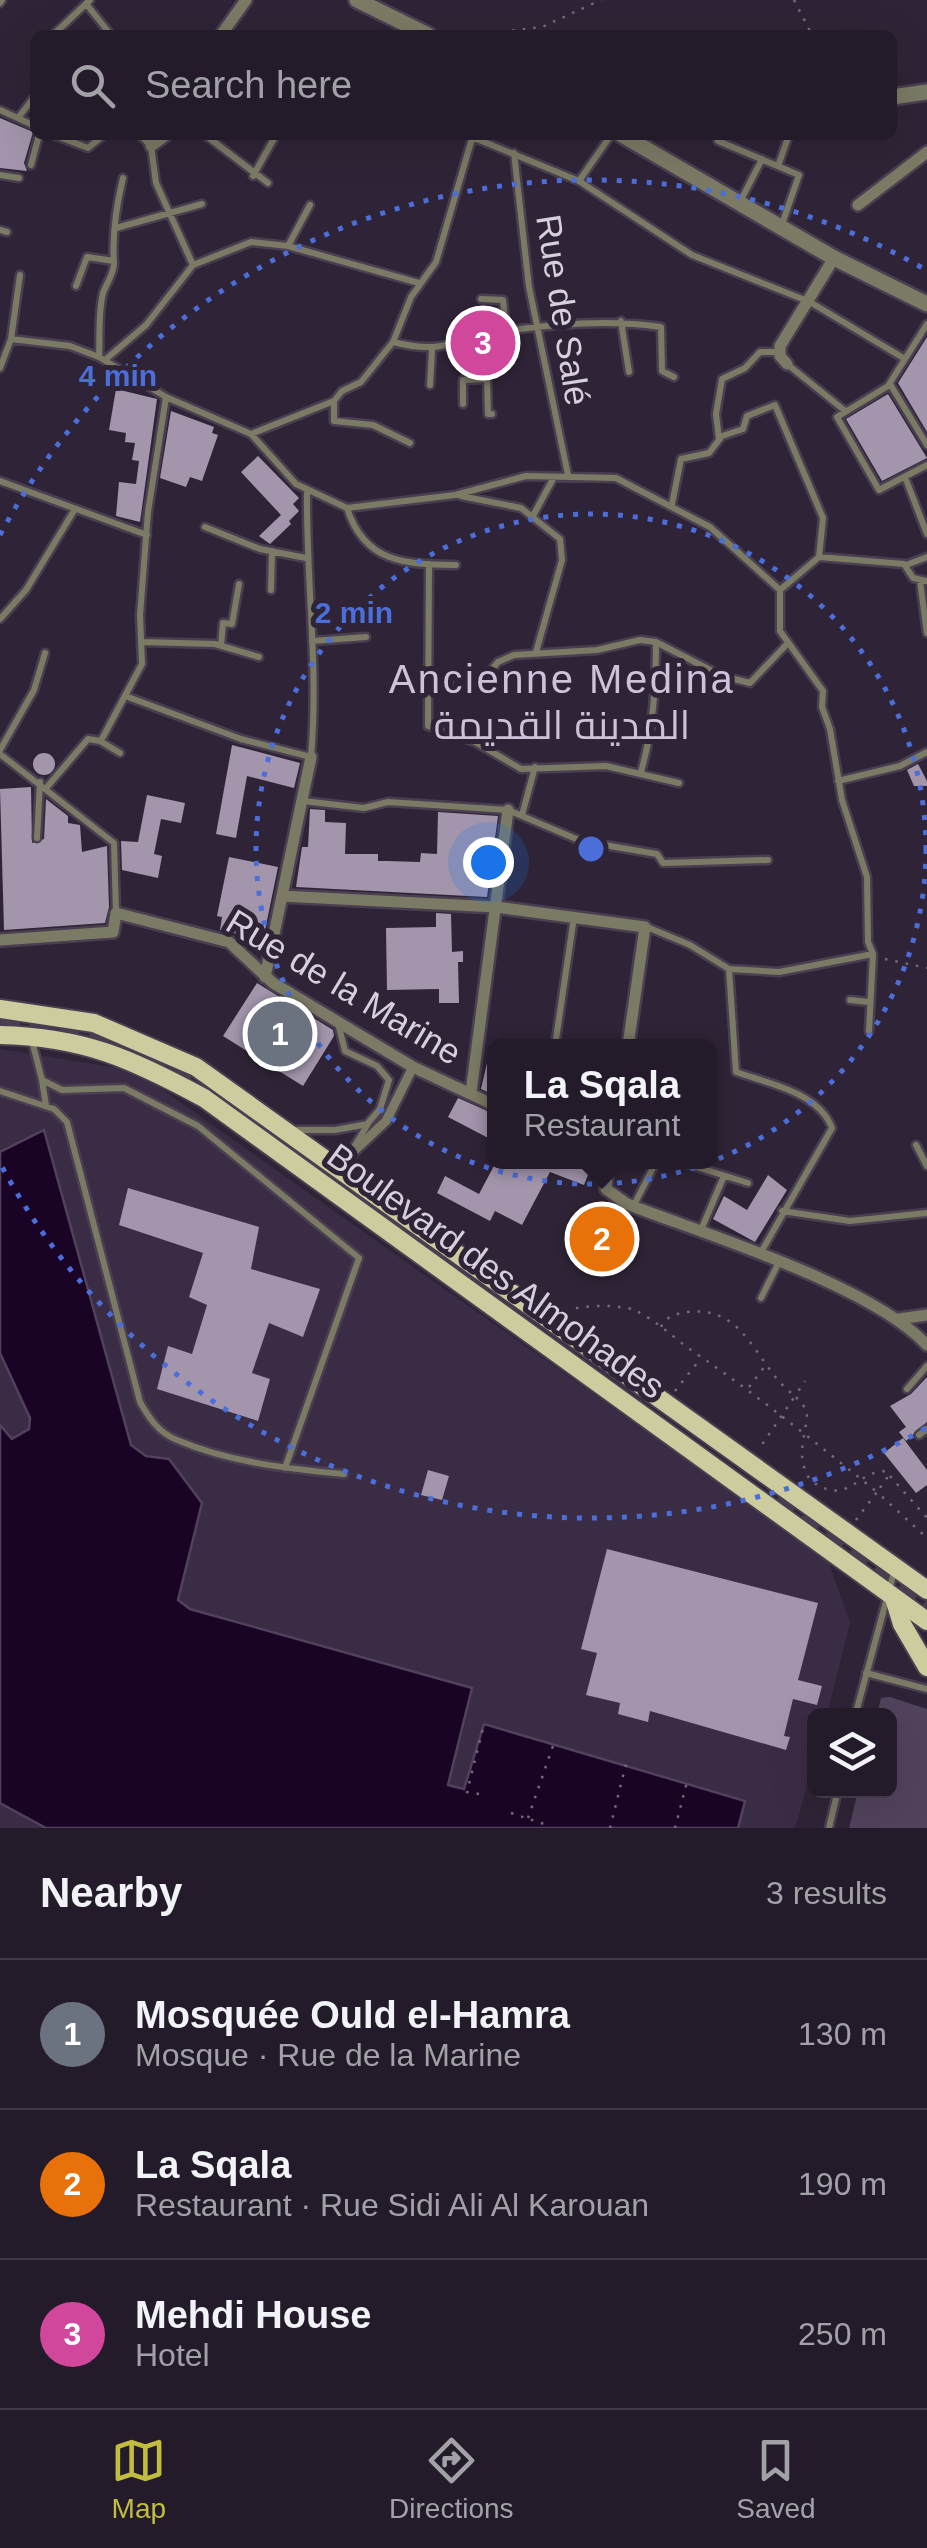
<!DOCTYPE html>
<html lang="en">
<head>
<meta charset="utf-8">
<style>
  body { margin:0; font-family:Arial,Cairo,sans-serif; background:#2f2835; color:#f1f3f6 }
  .controls { position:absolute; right:30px; bottom:30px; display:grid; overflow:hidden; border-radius:15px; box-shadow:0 10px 40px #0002 }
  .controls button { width:90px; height:90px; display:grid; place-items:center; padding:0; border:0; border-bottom:2px solid #403946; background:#231b29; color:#f1f3f6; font:50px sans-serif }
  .you { position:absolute; left:488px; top:862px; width:35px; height:35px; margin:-25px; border:8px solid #fff; border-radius:50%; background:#1a73e8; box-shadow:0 0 0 15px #1a73e833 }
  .badge { display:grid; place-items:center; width:65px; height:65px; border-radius:50%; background:#c2bd3f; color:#fff; font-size:32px; font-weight:700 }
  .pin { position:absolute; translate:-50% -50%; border:5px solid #fff; box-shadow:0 2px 10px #0006 }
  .popup { position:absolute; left:487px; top:1039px; width:230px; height:130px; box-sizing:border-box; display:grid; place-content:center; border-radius:15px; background:#231b29; filter:drop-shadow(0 2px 8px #0005); font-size:32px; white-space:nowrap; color:#a3a1a8 }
  .popup b { font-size:38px; color:#f1f3f6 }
  .popup::after { content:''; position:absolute; left:50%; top:100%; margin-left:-20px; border:20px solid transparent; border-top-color:#231b29 }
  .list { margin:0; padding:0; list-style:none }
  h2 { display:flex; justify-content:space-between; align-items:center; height:130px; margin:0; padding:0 40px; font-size:42px }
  h2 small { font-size:32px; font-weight:400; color:#a3a1a8 }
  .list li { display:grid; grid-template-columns:65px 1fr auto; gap:30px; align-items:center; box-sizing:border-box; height:150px; padding:0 40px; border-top:2px solid #403946 }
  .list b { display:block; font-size:38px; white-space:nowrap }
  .list p { margin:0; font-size:32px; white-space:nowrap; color:#a3a1a8 }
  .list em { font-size:32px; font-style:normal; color:#a3a1a8 }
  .icon { flex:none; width:55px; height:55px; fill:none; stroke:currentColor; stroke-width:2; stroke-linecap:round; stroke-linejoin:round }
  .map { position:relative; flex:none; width:927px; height:1828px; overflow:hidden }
  .search { position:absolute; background:#231b29; box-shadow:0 10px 40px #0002; left:30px; right:30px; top:30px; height:110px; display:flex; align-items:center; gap:25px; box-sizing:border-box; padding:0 35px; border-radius:15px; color:#a3a1a8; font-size:38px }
  .sheet { height:580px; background:#231b29 }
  nav { display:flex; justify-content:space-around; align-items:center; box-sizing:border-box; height:140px; border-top:2px solid #403946; background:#231b29; font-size:28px; color:#a3a1a8 }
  nav a { display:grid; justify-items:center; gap:5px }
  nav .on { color:#c2bd3f }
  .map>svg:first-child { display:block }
</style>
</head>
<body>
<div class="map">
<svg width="927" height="1828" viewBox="0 0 927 1828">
  <rect width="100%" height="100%" fill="#2f2437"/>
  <!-- built -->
  <path fill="#3a2c44" d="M0,1049L136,1071L828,1560L850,1623L827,1715L814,1716V1763L795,1828H738L745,1800L485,1724L464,1790L448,1785L466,1719L190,1609L177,1600L169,1459L137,1453L122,1424L43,1131L0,1152Z
    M0,1353L30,1418L29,1429L12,1439L0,1426Z
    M0,1803L46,1828H0Z"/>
  <!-- green -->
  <path fill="#51435c" d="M890,1697L927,1709V1828H849L858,1791L890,1790V1716L877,1715L881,1698Z"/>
  <!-- water -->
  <path fill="#1a0426" stroke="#52415d" stroke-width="2.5" d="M44,1130L131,1445L146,1456L169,1459L202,1503L178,1600L190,1609L472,1688L448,1785L464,1789L484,1724L745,1801L738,1828H46L0,1803V1425L12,1439L29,1429L30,1418L0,1353V1152Z"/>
  <!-- building -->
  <path fill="#a295ac" d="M0,118L33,132L24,163L27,171L0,168Z
    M927,337V432L898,383Z
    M116,389L157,399L140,522L116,516L119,482L136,484L139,461L132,460L135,443L125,442L126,433L109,430Z
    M888,394L927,458L882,481L846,419Z
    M171,411L214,427L212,433L218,435L202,481L190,477L186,487L160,478Z
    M258,456L299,498L293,504L299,511L289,521L291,524L270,544L259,536L281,515L241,472Z
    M232,745L300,763L294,788L247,776L236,838L216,834Z
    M33 764a11 11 0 1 1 22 0a11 11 0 1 1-22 0Z
    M918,764L927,781V786H914L907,770Z
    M31,787L32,843L44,839L46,799L68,816V823L80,825L82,852L107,846L109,907L105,923L4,930L0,789Z
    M147,795L185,803L181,823L161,819L154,854L162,856L158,878L122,870L121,841L138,842Z
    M310,809L325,810V822L346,823L345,854H378V861H387L420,862L421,853L437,854L438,812L498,816L487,897L296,887L302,847H308Z
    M229,857L278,867L263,940L220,930L222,917L217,916Z
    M436,913L451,914L452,952L463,951V962H458L459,1003H439V989L387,990L386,928L436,927Z
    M257,983L333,1030L334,1036L303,1086L223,1036Z
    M491,1046H494V1095L481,1089Z
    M458,1098L494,1114V1141L448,1117Z
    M496,1162H593L584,1185L550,1172L522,1225L495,1211L490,1221L437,1193L445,1176L479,1194Z
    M768,1175L787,1190L755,1242L713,1219L724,1196L747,1210Z
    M128,1188L259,1227L251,1269L320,1289L303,1337L269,1323L252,1373L270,1379L258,1421L157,1389L168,1346L192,1354L207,1305L189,1297L203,1253L119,1225Z
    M927,1377V1422L906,1441L899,1432L906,1427L890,1406L911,1394Z
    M903,1438L927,1470V1485L916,1493L884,1453Z
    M428,1470L449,1476L442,1500L421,1495Z
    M607,1549L818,1603L798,1680L822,1686L817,1705L793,1699L784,1736L790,1737L786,1750L650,1711L648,1722L618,1714L620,1703L586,1695L597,1653L581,1649Z"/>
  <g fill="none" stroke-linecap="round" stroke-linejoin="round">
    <!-- trunk-tunnel -->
    <path stroke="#483e50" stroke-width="20" stroke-dasharray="20 10" stroke-linecap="butt" d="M0,1024C72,1025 141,1047 200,1089
      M776,1501L927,1605"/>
    <!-- service casing -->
    <g stroke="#4a3f51" stroke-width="11">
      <path id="service" d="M0,3L2,0
        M87,5L111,35
        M53,35L90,0
        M0,110L35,126
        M18,118L35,96
        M54,135L88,148L104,135
        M140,135L151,146L156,183L193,265
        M205,135L268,183
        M472,137L579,181L692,255L810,302L905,359
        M718,141L799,175L781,227
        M514,153L529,287L568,475
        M31,165L39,135
        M778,166L789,135
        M0,175L19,178
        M253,176L276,135
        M579,181L611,135
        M740,202L762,159
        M116,228L202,204
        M0,230L7,232
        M288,246L310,205
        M76,286L87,257L114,261
        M481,299L503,300L506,331
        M621,321L629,372
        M927,324L888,386L837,417L879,490L927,465
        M11,339L70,346L99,357L166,397L251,434L296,484L347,508L455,495L526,476L616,478L710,527L780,590V631L823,691L822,707L830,729L842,800L867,877L868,942L873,954L869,1031
        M393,342C445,355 450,340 498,332C550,324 609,319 661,327L662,371L674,377
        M99,357C100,337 98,313 103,293C106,284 114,274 114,263C112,235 116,207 123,178
        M105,360L146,325L193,265L251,242L288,246L419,283
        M787,364L844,410
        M0,368L11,339L20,275
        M487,379L488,414H492
        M890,384L927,445
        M430,385L432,350
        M334,401V421L373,425L410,443
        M463,404V380L487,379L486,335
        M251,434L334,401L342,391L361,382L393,342L411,297L436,262L473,135
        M719,439L716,414L722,379L745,368L760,352H778
        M905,477L927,534
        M0,481L147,535
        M461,496L521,508L560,539L562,560L536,652
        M672,504L681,459L709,453L722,436L743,429L747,416L775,405L823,518L819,557
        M347,508C365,564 406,564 456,565
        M534,514L554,477
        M205,527L260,549L306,558
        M429,564L428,726L475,742L521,769L606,766L679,783
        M906,565L927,557
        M920,581L927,633
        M271,590L272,551
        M780,590L819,557L904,564L913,578L927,581
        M0,619L26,590L75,509
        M312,641L366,637
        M143,642L215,644L259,657
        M221,646L223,623L232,624L239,584
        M432,689L480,683L498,662L514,655L597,650L640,640L656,642L722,676L750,683L786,645
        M128,697L241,739L311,757C319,668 306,581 307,493
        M100,741L120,753
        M0,750L34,690L45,653
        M0,754L114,843L116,913
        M641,772C653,729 656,688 656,642
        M838,781L900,766L927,752
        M47,787L88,739L100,741L103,737L142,664L140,615L148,512L166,397
        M303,801L364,808L388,802L508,810L581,841L657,854L663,863L768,860
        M522,815L535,767
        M37,838L40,782
        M647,927L690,945L729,969L779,972L873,954
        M729,969L736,1072C767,1083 819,1092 832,1128L760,1254
        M850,1000L869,1002
        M338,1023L345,1051L377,1066L389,1080L380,1109L368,1123
        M32,1041L42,1080L62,1090L124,1088L198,1126L359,1258L285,1468
        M555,1046L574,917
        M42,1080L46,1106
        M0,1091L54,1109L67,1122L140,1402C149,1418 159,1433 177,1440C228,1462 289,1469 344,1474
        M294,1130H335L368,1124L352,1150L354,1172
        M916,1145L927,1166
        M681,1162L748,1183
        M634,1205L656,1162
        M782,1211L850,1221L927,1213
        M701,1230L724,1176
        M761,1298L779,1262
        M907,1389L927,1366
        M919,1435L927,1429
        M866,1673L927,1689
        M855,1716L894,1572
        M829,1828L838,1790"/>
    </g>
    <!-- pedestrian casing -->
    <g stroke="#4a3f51" stroke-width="14">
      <path id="pedestrian" d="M338,1166L386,1121L413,1067"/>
    </g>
    <!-- minor casing -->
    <g stroke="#4a3f51" stroke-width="16">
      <path id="minor" d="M221,35L246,0
        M151,146L166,135
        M858,205L927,152
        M787,364L780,356V346L834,258
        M282,896L496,907L645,927L628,1046
        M0,940L113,932L116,913L229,942L273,983L413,1067L494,1105
        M265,977L311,757
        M471,1093L508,810
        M608,1162L606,1189L627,1204C707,1235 871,1285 927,1345
        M899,1319L927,1315"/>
    </g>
    <!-- tertiary casing -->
    <g stroke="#4a3f51" stroke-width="20">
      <path id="tertiary" d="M357,0L428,35
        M892,97L927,92
        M622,135L834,258L927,304"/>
    </g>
    <!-- primary casing -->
    <g stroke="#4a3f51" stroke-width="22">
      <path id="primary" d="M0,1009L94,1023L196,1067L927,1590
        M0,1035C84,1037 132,1059 204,1098L927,1621
        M894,1598L902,1624L927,1667"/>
    </g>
    <!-- path -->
    <path stroke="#756b7c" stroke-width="2.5" stroke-dasharray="2.5 8" stroke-linecap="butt" d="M794,0L812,35
      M481,34L542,27L601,0
      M885,959L927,968
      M566,1311C579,1305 620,1304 634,1310C654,1319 673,1337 691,1350C756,1394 816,1443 877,1492L889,1475L883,1471C854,1474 847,1507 810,1480C794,1453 807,1438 807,1410L795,1396L805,1381
      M661,1327C666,1316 676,1314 687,1312C748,1305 755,1367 795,1396L759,1449
      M749,1387L765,1366
      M675,1391L701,1358
      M890,1476L927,1518
      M856,1520L877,1492L927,1538
      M479,1794L467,1792L484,1724
      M511,1813L544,1824
      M528,1818L554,1743
      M610,1828L626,1764
      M675,1828L687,1782"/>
    <!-- service -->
    <use href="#service" stroke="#7a7a65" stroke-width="6"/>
    <!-- pedestrian -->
    <use href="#pedestrian" stroke="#7a7a65" stroke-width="9"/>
    <!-- minor -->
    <use href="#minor" stroke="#7a7a65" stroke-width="11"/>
    <!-- tertiary -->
    <use href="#tertiary" stroke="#7a7a65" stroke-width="15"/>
    <!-- primary -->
    <use href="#primary" stroke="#cccc9f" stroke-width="18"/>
  </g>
  <!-- distance rings -->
  <g fill="none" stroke="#4b6ed9" stroke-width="5" stroke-dasharray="5 10">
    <circle cx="591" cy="849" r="335"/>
    <path d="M926 1428A669 669 0 0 1 0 1163M0 535A669 669 0 0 1 926 270"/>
  </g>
  <g text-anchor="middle" stroke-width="10" stroke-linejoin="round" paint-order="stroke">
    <!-- street labels -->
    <g font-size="35" fill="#d6cfdc" stroke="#2f2437">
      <text transform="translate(563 310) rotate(81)" y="12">Rue de Salé</text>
      <text transform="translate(344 987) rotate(31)" y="12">Rue de la Marine</text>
      <text transform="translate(496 1271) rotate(36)" y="12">Boulevard des Almohades</text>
    </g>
    <!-- quarter labels -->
    <g font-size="40" letter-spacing="2.5" fill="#cec1d9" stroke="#2f2437">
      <text x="562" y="693">Ancienne Medina<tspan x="562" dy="46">المدينة القديمة</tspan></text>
    </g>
  </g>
  <circle cx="591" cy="849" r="15" fill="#4b6ed9" stroke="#2f2437" stroke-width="5"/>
  <g font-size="30" text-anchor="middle" font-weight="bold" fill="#4b6ed9" stroke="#2f2437" stroke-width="10" stroke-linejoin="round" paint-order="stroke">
    <text x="118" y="386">4 min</text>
    <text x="354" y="623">2 min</text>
  </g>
</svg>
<div class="controls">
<button><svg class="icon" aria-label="layers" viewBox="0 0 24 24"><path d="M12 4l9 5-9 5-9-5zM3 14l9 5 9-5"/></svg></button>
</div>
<div class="you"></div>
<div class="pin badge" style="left:280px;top:1034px;background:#6b7280">1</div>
<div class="pin badge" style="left:602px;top:1239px;background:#e8710a">2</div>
<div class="popup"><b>La Sqala</b>Restaurant</div>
<div class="pin badge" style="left:483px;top:343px;background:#d1479c">3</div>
<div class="search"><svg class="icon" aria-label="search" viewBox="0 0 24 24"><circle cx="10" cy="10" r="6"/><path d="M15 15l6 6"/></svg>Search here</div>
</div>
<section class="sheet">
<h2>Nearby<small>3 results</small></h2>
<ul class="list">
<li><span class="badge" style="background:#6b7280">1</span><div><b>Mosquée Ould el-Hamra</b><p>Mosque · Rue de la Marine</p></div><em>130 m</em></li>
<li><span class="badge" style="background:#e8710a">2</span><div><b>La Sqala</b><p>Restaurant · Rue Sidi Ali Al Karouan</p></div><em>190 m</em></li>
<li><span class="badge" style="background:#d1479c">3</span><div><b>Mehdi House</b><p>Hotel</p></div><em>250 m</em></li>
</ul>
</section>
<nav>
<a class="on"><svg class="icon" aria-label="map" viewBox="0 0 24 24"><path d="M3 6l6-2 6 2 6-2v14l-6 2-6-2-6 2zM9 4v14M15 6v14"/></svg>Map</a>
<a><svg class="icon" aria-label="directions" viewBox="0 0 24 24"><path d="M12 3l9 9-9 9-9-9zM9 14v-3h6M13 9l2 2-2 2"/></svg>Directions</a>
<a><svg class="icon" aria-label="saved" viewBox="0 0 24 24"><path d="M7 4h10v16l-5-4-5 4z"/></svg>Saved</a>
</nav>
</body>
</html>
